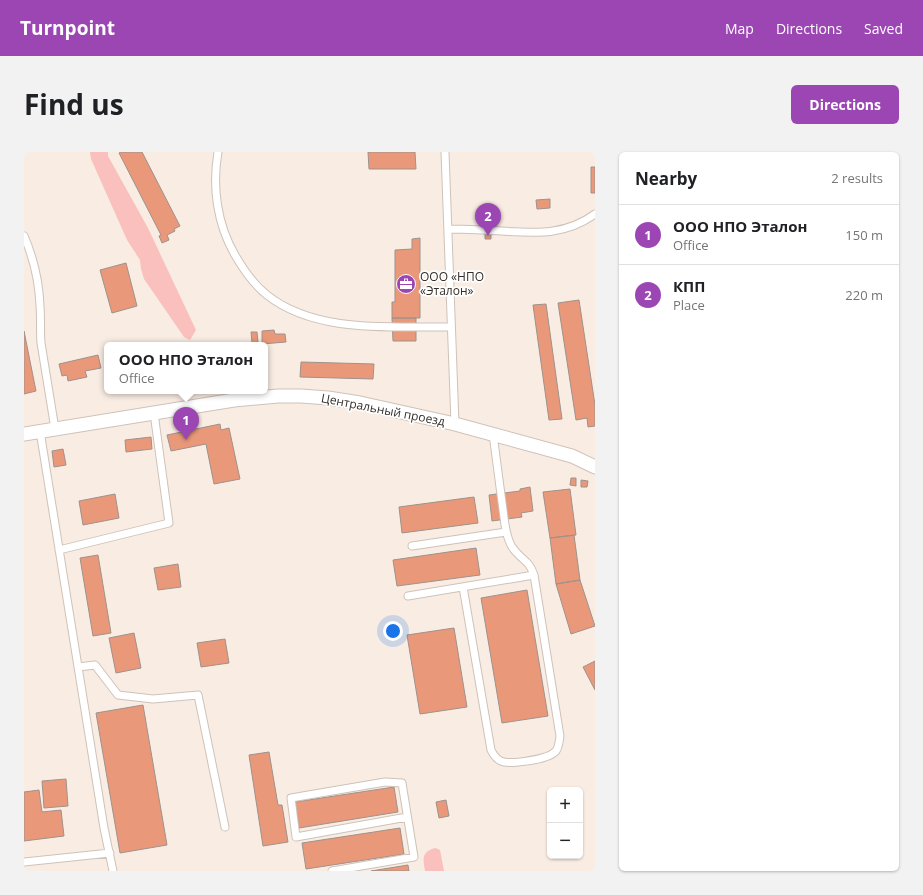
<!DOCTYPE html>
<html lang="en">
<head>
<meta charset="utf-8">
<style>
  body { margin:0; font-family:"Open Sans",sans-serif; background:#f2f2f2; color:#202124 }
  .controls { position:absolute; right:12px; bottom:12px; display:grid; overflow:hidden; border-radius:6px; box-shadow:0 1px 3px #0004 }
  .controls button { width:36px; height:36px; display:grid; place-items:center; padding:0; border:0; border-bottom:1px solid #e0e0e0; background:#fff; color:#202124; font:20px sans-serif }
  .you { position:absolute; left:369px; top:479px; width:14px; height:14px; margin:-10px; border:3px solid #fff; border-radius:50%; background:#1a73e8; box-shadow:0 0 0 6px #1a73e833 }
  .badge { display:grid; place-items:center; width:26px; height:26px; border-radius:50%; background:#9c46b3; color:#fff; font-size:13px; font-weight:700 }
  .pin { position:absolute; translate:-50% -33px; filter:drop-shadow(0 1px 2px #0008) }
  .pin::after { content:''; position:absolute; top:21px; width:14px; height:12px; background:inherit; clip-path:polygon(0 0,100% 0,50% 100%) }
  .popup { position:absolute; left:80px; top:190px; width:164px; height:52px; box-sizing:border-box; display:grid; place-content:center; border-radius:6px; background:#fff; filter:drop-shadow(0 1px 3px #0005); font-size:13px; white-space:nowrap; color:#757577 }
  .popup b { font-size:15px; color:#202124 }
  .popup::after { content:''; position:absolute; left:50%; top:100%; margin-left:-8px; border:8px solid transparent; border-top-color:#fff }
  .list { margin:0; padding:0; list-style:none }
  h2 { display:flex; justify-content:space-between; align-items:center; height:52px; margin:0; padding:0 16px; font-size:17px }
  h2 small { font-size:13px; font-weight:400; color:#757577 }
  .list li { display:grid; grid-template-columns:26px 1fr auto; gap:12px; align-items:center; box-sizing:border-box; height:60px; padding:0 16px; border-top:1px solid #e0e0e0 }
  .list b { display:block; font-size:15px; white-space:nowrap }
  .list p { margin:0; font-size:13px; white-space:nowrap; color:#757577 }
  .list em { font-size:13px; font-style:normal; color:#757577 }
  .map { position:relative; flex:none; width:571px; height:719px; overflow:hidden; border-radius:6px }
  header { display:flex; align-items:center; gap:24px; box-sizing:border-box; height:56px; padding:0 20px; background:#9c46b3; color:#fff }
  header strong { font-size:19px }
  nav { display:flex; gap:22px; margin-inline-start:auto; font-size:14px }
  .intro { display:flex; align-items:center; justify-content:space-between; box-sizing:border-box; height:96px; padding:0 24px }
  h1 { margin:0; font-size:28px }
  .button { padding:10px 18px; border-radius:6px; background:#9c46b3; color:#fff; font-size:14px; font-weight:700 }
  main { display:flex; gap:24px; padding:0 24px }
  aside { flex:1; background:#fff; border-radius:6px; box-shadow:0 1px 3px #0004 }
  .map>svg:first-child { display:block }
</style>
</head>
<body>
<header>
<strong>Turnpoint</strong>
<nav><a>Map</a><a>Directions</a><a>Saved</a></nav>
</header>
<div class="intro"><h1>Find us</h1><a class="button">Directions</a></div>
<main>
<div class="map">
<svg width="571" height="719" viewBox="0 0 571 719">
  <rect width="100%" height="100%" fill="#f9ede3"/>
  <!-- green -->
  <path fill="#f9c0bd" d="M66,0H84V4L124,76L172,178L166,188L160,185L120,127L117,117L116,108L103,88L67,7Z
    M411,696L414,697L416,698L420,719H401C399,707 397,700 411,696Z"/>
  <!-- building -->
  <path fill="#e9997a" stroke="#9f918c" d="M97,0H118L156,74L150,77L151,79L143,83L145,88L138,91L135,84L137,83L95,1Z
    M344,0H391L392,17H345Z
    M567,15H571V41H567Z
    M526,47V56L513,57L512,48Z
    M461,82H467V87H461Z
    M396,86V166H368V150H371V98L388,97V87Z
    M102,111L113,154L88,161L76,118Z
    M555,148L571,253V274L564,275L563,266L552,268L534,151Z
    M522,152L538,267L525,268L509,153Z
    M368,166H392V189H369Z
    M250,178L251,182H261L262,190L238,192V179Z
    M0,179L12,239L0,242Z
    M227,180H233L234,190L228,191Z
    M74,203L77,216L61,219L63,225L44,229L43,223L38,224L35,212Z
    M277,210L350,212L349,227L276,225Z
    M196,272L197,278L205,276L216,327L190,332L182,292L147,299L143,283Z
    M127,285L128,297L102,300L101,288Z
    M39,297L42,313L30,315L28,299Z
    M547,326H552V334L546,333Z
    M557,328L564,329L563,335H557Z
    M506,335L509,359L497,361L498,365L468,369L465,343L496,339V337Z
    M546,337L552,383L526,386L519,340Z
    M91,342L95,366L59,373L55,349Z
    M450,345L454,371L378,381L375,355Z
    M550,383L556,428L532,432L526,386Z
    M452,396L456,423L373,434L369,408Z
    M74,403L87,481L69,484L56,406Z
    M154,412L157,435L134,438L130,416Z
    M556,428L571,474L547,482L532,432Z
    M503,438L524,564L478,571L457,446Z
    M430,476L443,555L396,562L383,483Z
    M110,481L117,516L92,521L85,486Z
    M201,487L205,511L177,515L173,491Z
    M571,509V538L559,515Z
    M119,553L143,693L96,701L72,561Z
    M245,600L254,653H258L264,690L239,694L225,603Z
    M42,627L44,654L20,656L18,629Z
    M370,635L374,660L275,676L271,650Z
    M15,638L18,660L37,658L40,684L0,689V640Z
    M422,648L425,664L415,666L412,650Z
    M376,676L380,702L282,717L278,691Z
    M384,713L385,719H347Z"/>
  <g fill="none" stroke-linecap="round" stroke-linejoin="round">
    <!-- lane casing -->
    <g stroke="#cec2b9" stroke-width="9">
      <path id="lane" d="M194,0C188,35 193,72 211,103C219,117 229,132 243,143C292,182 368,174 427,175
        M421,0C425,91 427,182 431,272
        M424,77C442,77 459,78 477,79C511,81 541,84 571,62
        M0,84C10,107 15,128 16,154C17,166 16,178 17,191L31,277
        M16,279L80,676L89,719
        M469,282L481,373C483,383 485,393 492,400C501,410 505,409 510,423
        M388,394L482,380
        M35,398L145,371L130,261
        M384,444L510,423L536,584C535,590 535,595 532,599C529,602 525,604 521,605C514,608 487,612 480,610C474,609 470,604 467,598L439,435
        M54,515L71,513L94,543L129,547L174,543L201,675
        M0,710L86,701
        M308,719L390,705L378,631L361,630L267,646L272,685L383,665"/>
    </g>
    <!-- street casing -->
    <g stroke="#cec2b9" stroke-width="15">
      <path id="street" d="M0,282L210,248L254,244H277L304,246L336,251L431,272L548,304L571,315"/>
    </g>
    <!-- lane -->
    <use href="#lane" stroke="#fff" stroke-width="7"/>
    <!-- street -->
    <use href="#street" stroke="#fff" stroke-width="13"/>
  </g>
  <!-- icons -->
  <defs>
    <g id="office-disc" transform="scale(1)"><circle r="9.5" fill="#9c46b3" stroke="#fff"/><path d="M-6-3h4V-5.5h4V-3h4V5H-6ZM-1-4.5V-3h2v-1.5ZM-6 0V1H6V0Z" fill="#fff"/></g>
  </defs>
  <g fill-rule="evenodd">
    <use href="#office-disc" x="382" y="132"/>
  </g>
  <g text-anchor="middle" stroke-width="3.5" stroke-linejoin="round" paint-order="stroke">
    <!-- poi labels -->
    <g font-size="12" fill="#322d2a" stroke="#fff" text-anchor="start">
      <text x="396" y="129">ООО «НПО<tspan x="396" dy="14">«Эталон»</tspan></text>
    </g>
    <!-- street labels -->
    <g font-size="12" fill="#322d2a" stroke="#fff">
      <text transform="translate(359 258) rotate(11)" y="4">Центральный проезд</text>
    </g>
  </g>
</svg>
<div class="controls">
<button>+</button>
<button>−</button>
</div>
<div class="you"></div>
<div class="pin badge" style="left:162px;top:288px">1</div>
<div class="popup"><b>ООО НПО Эталон</b>Office</div>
<div class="pin badge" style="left:464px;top:84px">2</div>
</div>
<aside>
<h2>Nearby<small>2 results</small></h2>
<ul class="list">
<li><span class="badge">1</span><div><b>ООО НПО Эталон</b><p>Office</p></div><em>150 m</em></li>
<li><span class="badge">2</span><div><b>КПП</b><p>Place</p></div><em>220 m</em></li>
</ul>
</aside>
</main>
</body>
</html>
